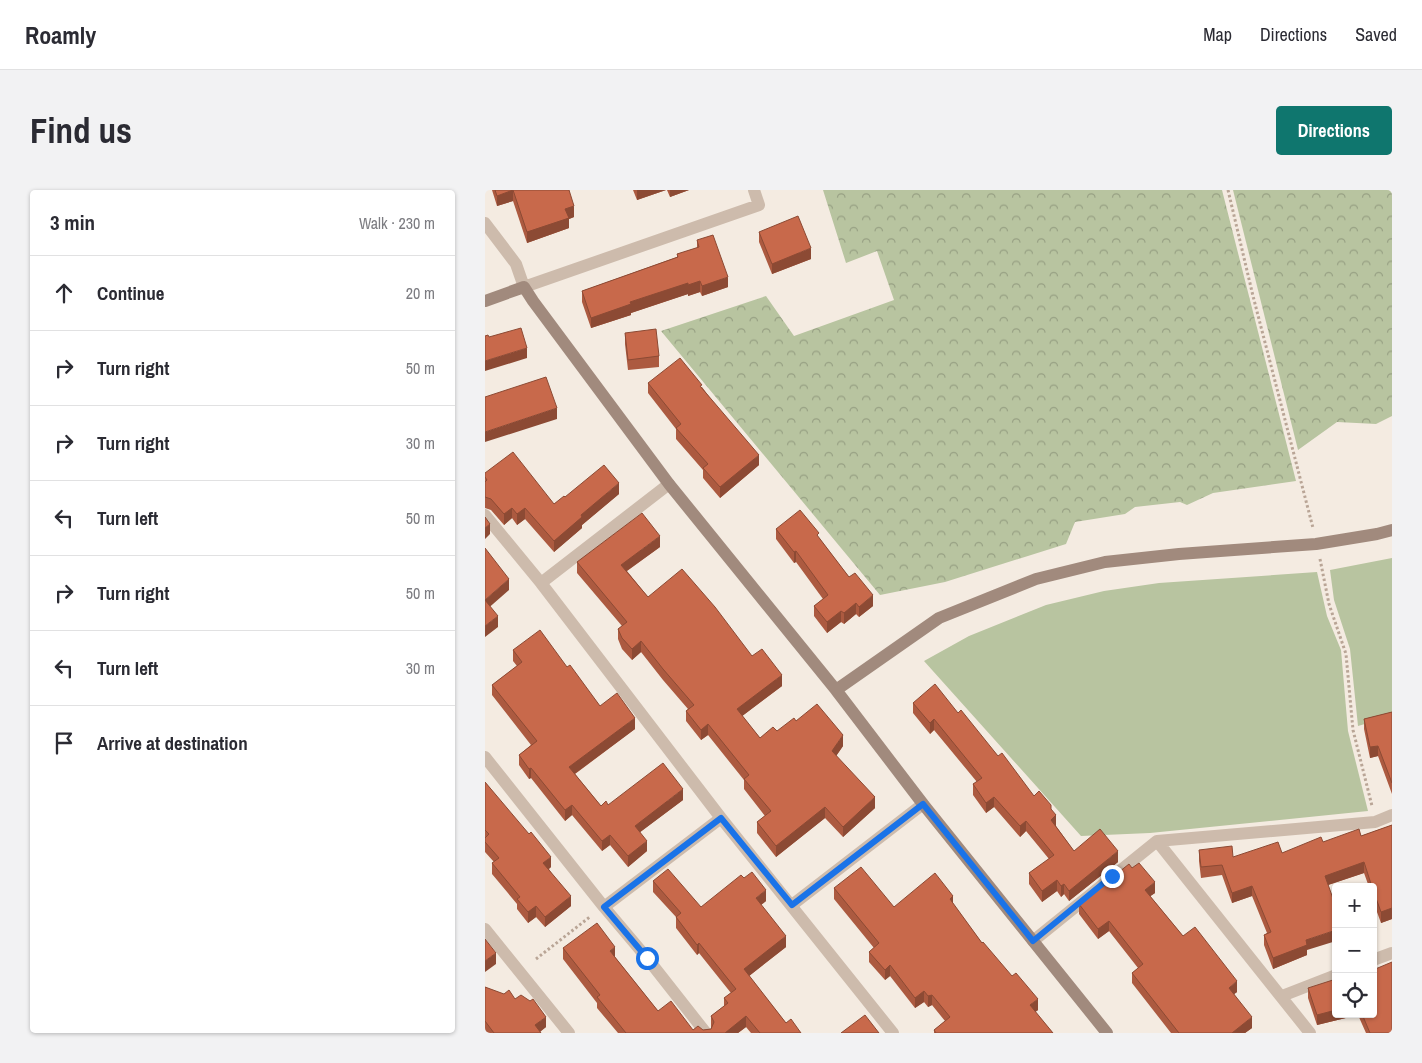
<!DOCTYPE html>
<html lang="en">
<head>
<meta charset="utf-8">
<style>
  body { margin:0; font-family:"Archivo Narrow",sans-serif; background:#f2f2f3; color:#2b2b33 }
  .controls { position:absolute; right:15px; bottom:15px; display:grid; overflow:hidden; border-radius:5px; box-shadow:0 1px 4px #0004 }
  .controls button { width:45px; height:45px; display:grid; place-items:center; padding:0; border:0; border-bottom:1px solid #e1e1e2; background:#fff; color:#2b2b33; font:25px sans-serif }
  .stop { position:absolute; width:15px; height:15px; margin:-11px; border:4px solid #1a73e8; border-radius:50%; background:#fff }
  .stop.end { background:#1a73e8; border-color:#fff; box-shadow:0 1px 5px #0008 }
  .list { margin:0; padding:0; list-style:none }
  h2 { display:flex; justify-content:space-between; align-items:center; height:65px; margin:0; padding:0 20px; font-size:21px }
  h2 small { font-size:16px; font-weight:400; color:#7c7c81 }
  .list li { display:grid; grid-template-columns:32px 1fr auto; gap:15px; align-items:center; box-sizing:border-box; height:75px; padding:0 20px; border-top:1px solid #e1e1e2 }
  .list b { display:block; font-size:19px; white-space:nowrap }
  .list em { font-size:16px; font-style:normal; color:#7c7c81 }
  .icon { flex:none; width:28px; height:28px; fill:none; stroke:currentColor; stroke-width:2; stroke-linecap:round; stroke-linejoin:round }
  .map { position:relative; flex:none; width:907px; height:843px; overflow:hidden; border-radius:5px }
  header { display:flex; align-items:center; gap:30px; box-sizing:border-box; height:70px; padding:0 25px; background:#fff; border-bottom:1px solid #e1e1e2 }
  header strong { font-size:24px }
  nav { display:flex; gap:28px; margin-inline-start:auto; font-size:18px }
  .intro { display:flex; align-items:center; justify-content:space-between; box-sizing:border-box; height:120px; padding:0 30px }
  h1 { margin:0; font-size:35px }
  .button { padding:12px 22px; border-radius:5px; background:#0f766e; color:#fff; font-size:18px; font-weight:700 }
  main { display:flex; gap:30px; padding:0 30px }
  aside { flex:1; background:#fff; border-radius:5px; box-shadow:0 1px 4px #0004 }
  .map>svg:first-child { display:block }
</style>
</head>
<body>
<header>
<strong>Roamly</strong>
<nav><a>Map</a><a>Directions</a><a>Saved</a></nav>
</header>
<div class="intro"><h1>Find us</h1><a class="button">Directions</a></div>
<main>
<aside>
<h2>3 min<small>Walk · 230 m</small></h2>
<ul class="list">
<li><svg class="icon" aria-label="ahead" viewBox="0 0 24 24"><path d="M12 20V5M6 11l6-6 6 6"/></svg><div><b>Continue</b></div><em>20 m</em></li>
<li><svg class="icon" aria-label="right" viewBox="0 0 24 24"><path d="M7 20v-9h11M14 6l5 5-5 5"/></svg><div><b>Turn right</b></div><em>50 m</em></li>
<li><svg class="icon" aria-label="right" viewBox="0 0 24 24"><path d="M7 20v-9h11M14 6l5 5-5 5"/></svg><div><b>Turn right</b></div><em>30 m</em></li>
<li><svg class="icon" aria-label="left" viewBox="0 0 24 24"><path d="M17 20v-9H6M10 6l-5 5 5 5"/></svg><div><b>Turn left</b></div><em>50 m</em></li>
<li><svg class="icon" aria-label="right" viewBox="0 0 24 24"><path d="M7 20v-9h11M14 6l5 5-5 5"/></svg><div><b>Turn right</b></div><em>50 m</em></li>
<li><svg class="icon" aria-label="left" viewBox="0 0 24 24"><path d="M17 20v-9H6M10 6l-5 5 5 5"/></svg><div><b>Turn left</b></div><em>30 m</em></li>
<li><svg class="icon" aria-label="arrive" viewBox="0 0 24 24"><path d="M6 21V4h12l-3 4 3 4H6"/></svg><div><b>Arrive at destination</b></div></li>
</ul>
</aside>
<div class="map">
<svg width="907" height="843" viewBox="0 0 907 843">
  <defs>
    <pattern id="forest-crowns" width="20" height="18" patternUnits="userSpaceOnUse" patternTransform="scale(1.25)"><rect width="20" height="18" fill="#b8c4a0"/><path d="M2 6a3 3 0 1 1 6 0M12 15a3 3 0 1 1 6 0" fill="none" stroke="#97a083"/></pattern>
  </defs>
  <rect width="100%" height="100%" fill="#f4ebe1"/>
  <!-- grass -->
  <path fill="#b8c4a0" d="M907,368V526L873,536L865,459L849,410L845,380Z
    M832,382L842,426L856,460L863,541L883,621L665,643L596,646L439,471L484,446L561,415L619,401L674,393Z"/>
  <!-- forest -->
  <path fill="url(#forest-crowns)" d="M338,0H737L811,291L728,303L702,315L695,312L650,317L640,324L590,332L581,354L460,392L395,405L176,141L281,106L309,146L409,110L392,61L361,73Z
    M748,0H907V226L891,234L852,232L813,260Z"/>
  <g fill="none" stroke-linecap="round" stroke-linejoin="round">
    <!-- path -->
    <path stroke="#b9a596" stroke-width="3" stroke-dasharray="2.5 2.5" stroke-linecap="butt" d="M743,0L768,106L828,338
      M835,369L844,414L861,464L868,540L887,616
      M51,769L106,726"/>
    <!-- street -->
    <path stroke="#cdbbac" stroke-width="12" d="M0,33L31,74L39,97L274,15L269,0
      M0,325L56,393L236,628L408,843
      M56,393L184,294
      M0,567L119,717L162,768L221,843
      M672,651L825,843
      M307,715L438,614
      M119,717L236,628
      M0,739L84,843
      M548,751L672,651L890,632L907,625
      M888,770L907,763
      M797,806L851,785"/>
    <!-- secondary -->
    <path stroke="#a18a7d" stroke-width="12" d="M0,111L39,97L48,111L184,294L351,500L438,614L622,843
      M351,500L454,428L551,389L620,372L694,364L831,354L892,344L907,340"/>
  </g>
  <!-- wall -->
  <path fill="#ac5a40" d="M7,0H84L89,27L84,29V38L42,53L28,11L12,16Z
    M148,0H181L152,10Z
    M182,0H204L185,7Z
    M274,42L326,69L287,84L274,52Z
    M212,50L243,97L217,106L215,102L203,106V104L146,123V125L106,138L97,112V101L192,67V64L212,58Z
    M140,143L174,166V177L143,180L140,154Z
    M163,193L217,197L274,275L235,308L218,288V280L191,249V239L163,203Z
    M0,283L69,314L80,307L134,304L97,335V338L69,362L40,329L32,335L27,328L19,335L6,320L0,318Z
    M291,339L334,348L364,387L388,416L374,427L371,424L359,434L356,432L342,443L329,426V416L338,409L311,372L309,373L291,349Z
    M175,357L142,381L163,407L267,466L297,496L257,526L275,548L292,541L311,531L358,556L351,566L390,618L358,647L340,628L291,667L272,643V632L280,626L259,599V590L223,545L216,550L201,531V521L203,519L178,490L156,462L147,470L137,459L133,449V439L137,436L92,383V372Z
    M28,460L82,477L115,516L150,539L90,584L116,616L198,610L155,642L162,661L143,677L125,655L117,661L87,625L80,631L46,588L44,589L34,575V565L46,555L7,505V495L32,476L28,471Z
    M428,513L473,523L513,566L549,606L566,619L571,636L589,661L633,672L584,711L579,704L576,707L572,701L557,712L544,694V683L564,669L541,641L535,647L509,617L501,623L488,605V594L492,592L449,540L445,544L428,523Z
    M907,522V604L893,566L885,568L879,539V529Z
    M0,592L66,677L64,679L86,716L60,737L51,727L43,733L32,719V714L7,684V673L9,672L0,662Z
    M907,635V729L896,733L888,711V697H884L879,683L843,695L822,760V765L788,779L779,755V745L782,743L767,706L747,713L737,685L716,688L714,671V660L748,667L797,663L838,652L876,646Z
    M647,678L670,703L665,706L698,746L752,802L749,804L767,838L760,843H686L647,793V783L653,778L624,741L613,749L594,724V714Z
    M168,691L216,717L281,711L276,715L301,757L264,786L301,833L316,843H266L261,837L253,843H133L112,818V813L78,769V758L130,767L173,821L208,840H218L226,839V826L239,816V808L246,803L214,763L212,765L191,738V727L168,702Z
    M349,698L409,717L468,714L497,753L553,820L550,822L568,843H449V840L460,831L447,815L443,817L439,812L430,818L405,786L400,790L384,772V762L389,758L349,709Z
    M0,797L30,809L61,837L55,842L56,843H1L0,841Z
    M823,798L851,824H888L907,843H881L873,825L832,835L823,808Z"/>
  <!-- shaded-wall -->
  <path fill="#8c4a34" d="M28,0V11L12,16V6Z
    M152,0H181L152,10Z
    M185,0H204L185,7Z
    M89,16V27L84,29V38L42,53V42L80,19Z
    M326,58V69L287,84V74Z
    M243,87V97L217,106V96Z
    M215,91V102L203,106V95Z
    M203,93V104L146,123V125L106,138V128L145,112Z
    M42,158V168L0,181V171Z
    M72,218V229L0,252V242Z
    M274,265V275L235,308V297Z
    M134,293V304L97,335V338L69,362V351L96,325Z
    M27,318V328L19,335V324Z
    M40,318V329L32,335V324Z
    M5,334V344L0,349V338Z
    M175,346V357L136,385V375Z
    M311,361V372L309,373V362Z
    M24,389V400L0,421V410Z
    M388,405V416L374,427V417Z
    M371,413V424L359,434V423Z
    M356,421V432L342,443V432Z
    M13,426V437L0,447V436Z
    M156,451V462L147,470V459Z
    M297,485V496L252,530V519Z
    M150,528V539L84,588V577Z
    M449,529V540L445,544V533Z
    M223,534V545L216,550V540Z
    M358,545V556L347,572V561Z
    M893,556V566L885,568V557Z
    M46,578V588L44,589V579Z
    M198,599V610L150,646V636Z
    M390,607V618L358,647V637Z
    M509,607V617L501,623V613Z
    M87,615V625L80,631V620Z
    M340,617V628L291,667V656Z
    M571,625V636L566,640V630Z
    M541,631V641L535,647V636Z
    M125,645V655L117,661V651Z
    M162,651V661L143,677V666Z
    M633,661V672L584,711V701Z
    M66,667V677L58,683V673Z
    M879,672V683L840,696V686Z
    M572,690V701L557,712V701Z
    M670,692V703L660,710V700Z
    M579,694V704L576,707V696Z
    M767,696V706L747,713V703Z
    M281,700V711L271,719V708Z
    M86,706V716L60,737V727Z
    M468,706V717L465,709Z
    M51,716V727L43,733V722Z
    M907,718V729L896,733V722Z
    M624,731V741L613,749V739Z
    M851,740V751L822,760V765L788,779V768L821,750Z
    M301,746V757L259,790V779Z
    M214,753V763L212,765V755Z
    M130,757V768L125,761Z
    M11,763V774L0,782V771Z
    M405,775V786L400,790V780Z
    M752,791V802L744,808V798Z
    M439,801V812L430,818V808Z
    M447,805V815L443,817V806Z
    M553,809V820L545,826V815Z
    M851,820V824H873V825L832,835V825Z
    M261,826V837L253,843H240Z
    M61,827V837L53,843L50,835Z
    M767,827V838L760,843H747Z"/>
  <!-- building -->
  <path fill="#c8694b" stroke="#8c4a34" d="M10,0H84L89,16L80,19L84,28L42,42L28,0L12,6Z
    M313,26L326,58L287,74L274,42Z
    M228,45L243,87L217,96L215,91L203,95V93L145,112L146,114L106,128L97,101L193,67L192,64L214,57L212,50Z
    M36,138L42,158L0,171V146L3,145L4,147Z
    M171,139L174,166L143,170L140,143Z
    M195,168L217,195L215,196L274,265L235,297L218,278L223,274L191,238L196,234L163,193Z
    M61,187L72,218L0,242V207Z
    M28,262L69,314L79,306L80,307L119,275L134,293L96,325L97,327L69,351L40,318L32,324L27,318L19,324L6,309L0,307V292L2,290L0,287V283Z
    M315,320L334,343L332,345L364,387L370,383L388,405L374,417L371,413L359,423L356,421L342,432L329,416L343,405L311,361L309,362L291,339Z
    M157,323L175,346L136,375L163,407L197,379L230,417L267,466L277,459L297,485L252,519L275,548L288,537L292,541L309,528L311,531L332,514L358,545L347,561L390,607L358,637L340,617L291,656L272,632L286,621L259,589L264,585L223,534L216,540L201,521L209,515L178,479L156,451L147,459L137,448L133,439L142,432L92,372Z
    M0,327L5,334L0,338Z
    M0,358L24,389L0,410Z
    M0,410L13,426L0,436Z
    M55,440L82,477L85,475L115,516L132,503L150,528L84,577L116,616L121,611L123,615L178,573L198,599L150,636L162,651L143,666L125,645L117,651L87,615L80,620L46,578L44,579L34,565L52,551L7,495L37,472L28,460Z
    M450,494L473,523L476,520L513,566L517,563L549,606L554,601L566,615V619L571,625L566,630L589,661L615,639L633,661L584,701L579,694L576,696L572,690L557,701L544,683L569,665L541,631L535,636L509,607L501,613L488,594L497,588L449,529L445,533L428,513Z
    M907,522V593L893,556L885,557L879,529Z
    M0,592L44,644L46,642L66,667L58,673L86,706L60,727L51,716L43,722L32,709L35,707L7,673L14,668L0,652V648L4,644L0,640Z
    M907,635V718L896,722L888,700V697H887L879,672L840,686L851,717V740L821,750L822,755L788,768L779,745L786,742L767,696L747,703L737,675L716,677L714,660L747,656L748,667L793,652L797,663L836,647L838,652L874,639L876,646Z
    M654,673L670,692L660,700L698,746L710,737L752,791L744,798L767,827L747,843H694L647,783L658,774L624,731L613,739L594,714L644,674L647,678Z
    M376,677L409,717L450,683L468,706L465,709L497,753L498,752L527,786L531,783L553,809L545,815L568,843H451L449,840L465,827L447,805L443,806L439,801L430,808L405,775L400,780L384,762L394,753L349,698Z
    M183,679L216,717L256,685L259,688L267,682L281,700L271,708L301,746L259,779L301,833L306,829L316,843H275L261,826L240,843H141L112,807L115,805L78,758L112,733L130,757L125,761L173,821L186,811L208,840L213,836L218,840L226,839L229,832L226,826L243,813L239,808L251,799L214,753L212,755L191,727L196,723L168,691Z
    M0,749L11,763L0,771Z
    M907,772V843H885L877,824H888V780Z
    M851,789V820L832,825L823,798Z
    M0,797L19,804L24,800L30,809L36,805L45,811L48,809L61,827L50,835L56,843H9L0,831Z
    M380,825L394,843H356Z"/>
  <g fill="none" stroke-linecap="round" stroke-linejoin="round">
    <!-- route -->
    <path stroke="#1a73e8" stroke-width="6" d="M162,768L119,717L236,628L307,715L438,614L548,751L627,686"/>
  </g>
</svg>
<div class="controls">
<button>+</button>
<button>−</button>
<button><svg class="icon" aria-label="locate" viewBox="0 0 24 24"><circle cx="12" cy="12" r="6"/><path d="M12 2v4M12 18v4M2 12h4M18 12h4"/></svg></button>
</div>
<div class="stop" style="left:162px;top:768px"></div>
<div class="stop end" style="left:627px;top:686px"></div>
</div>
</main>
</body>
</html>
